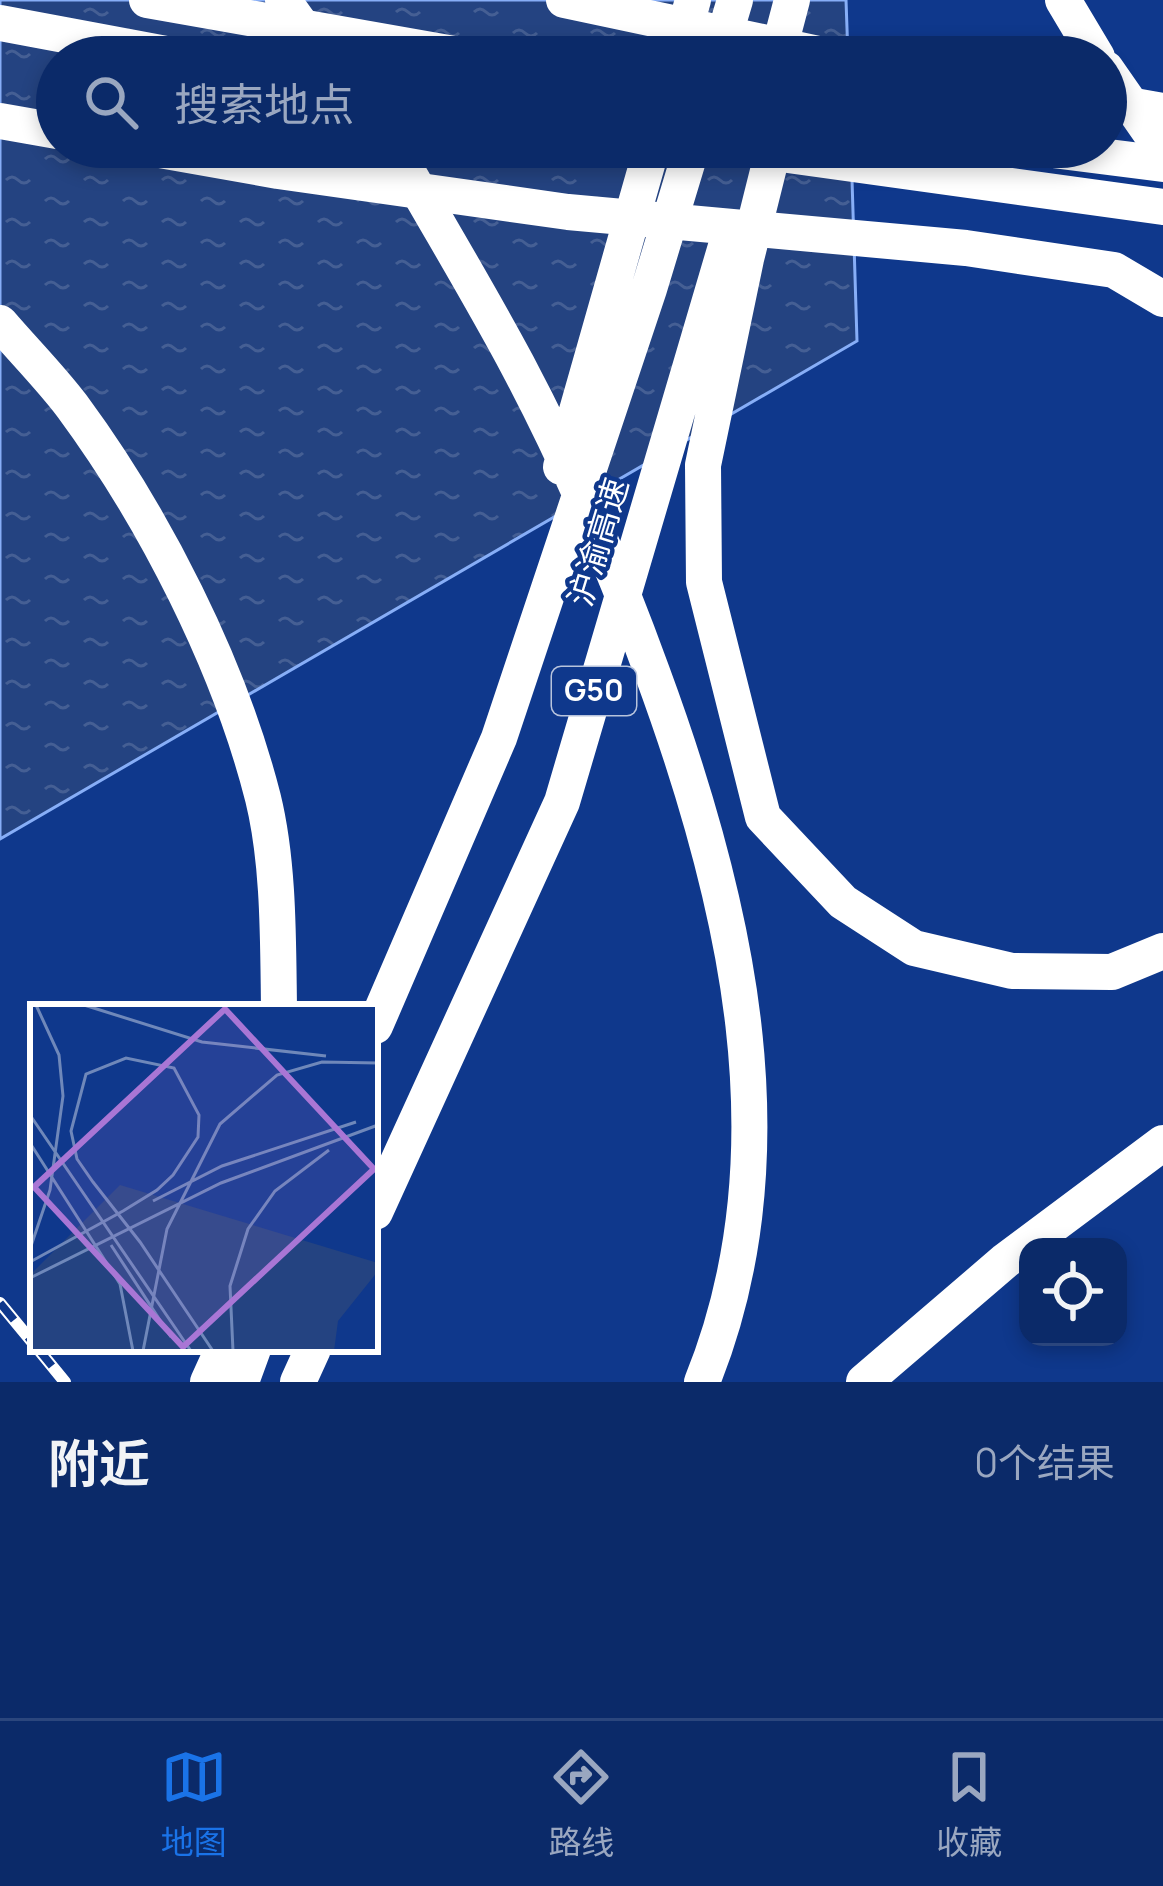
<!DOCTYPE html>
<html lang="zh">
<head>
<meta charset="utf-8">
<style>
  body { margin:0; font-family:Manrope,"Noto Sans SC",sans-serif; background:#193671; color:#f1f3f6 }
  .controls { position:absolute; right:36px; bottom:36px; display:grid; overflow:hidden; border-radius:24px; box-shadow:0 6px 18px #0003 }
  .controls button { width:108px; height:108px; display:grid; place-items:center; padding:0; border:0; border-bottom:3px solid #2b467d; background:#0b2a69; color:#f1f3f6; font:60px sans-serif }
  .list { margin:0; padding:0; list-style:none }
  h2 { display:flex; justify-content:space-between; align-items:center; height:156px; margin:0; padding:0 48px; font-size:51px }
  h2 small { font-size:39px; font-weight:400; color:#9aa7c0 }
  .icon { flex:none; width:66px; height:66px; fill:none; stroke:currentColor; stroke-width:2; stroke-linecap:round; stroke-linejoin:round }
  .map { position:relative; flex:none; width:1163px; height:1382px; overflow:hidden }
  .search { position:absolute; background:#0b2a69; box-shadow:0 6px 18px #0003; left:36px; right:36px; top:36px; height:132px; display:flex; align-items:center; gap:30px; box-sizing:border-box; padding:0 42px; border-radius:66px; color:#9aa7c0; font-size:45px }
  .sheet { height:336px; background:#0b2a69 }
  nav { display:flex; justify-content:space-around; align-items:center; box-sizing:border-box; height:168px; border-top:3px solid #2b467d; background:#0b2a69; font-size:33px; color:#9aa7c0 }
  nav a { display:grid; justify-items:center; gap:6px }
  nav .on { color:#1a73e8 }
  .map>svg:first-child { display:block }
</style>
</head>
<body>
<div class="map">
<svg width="1163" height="1382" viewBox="0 0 1163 1382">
  <defs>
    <pattern id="water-ripples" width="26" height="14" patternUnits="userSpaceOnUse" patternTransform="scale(3)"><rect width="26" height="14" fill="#244381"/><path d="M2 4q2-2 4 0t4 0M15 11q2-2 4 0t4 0" fill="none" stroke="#455f94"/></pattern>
  </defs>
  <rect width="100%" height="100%" fill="#0f388c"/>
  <!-- water -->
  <path fill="url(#water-ripples)" stroke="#87aef7" stroke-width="3" d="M0,0H846L848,57H57V147H851L857,341L0,839Z"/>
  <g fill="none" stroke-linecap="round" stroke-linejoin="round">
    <!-- highway -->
    <path stroke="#fff" stroke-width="36" d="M147,0L471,57
      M564,0L833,57
      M1063,0L1097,57
      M0,23L182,57
      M1106,101L1163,111
      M0,121L57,131
      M143,147L278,171L568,212L966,248L1114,270L1163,299
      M730,147L1163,207
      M1029,147L1163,164
      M0,323C24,351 50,377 72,406C154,517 229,664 263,798C279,863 278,940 279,1007
      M208,1382L223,1349
      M241,1382L253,1349
      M298,1382L313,1349
      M864,1382L1005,1261L1163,1143"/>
    <!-- rail casing -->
    <g stroke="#fff" stroke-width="12">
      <path id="rail" d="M0,1303L33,1343
        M38,1349L65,1382"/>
    </g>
    <!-- rail -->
    <use href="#rail" stroke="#0f388c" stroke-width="8" stroke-dasharray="22" stroke-linecap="butt"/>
    <!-- highway-bridge -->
    <path stroke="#fff" stroke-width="36" d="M283,0L324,57
      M677,57L693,0
      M718,57L735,0
      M777,57L792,0
      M1106,69L1163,151
      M389,147L409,174C445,237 483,300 517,364C570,464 614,567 652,672C735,897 796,1151 702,1382
      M774,147L746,259L703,465L704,582L763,817L843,902L914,948L1012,971L1112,972L1163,951
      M561,467L652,147
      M375,1026L499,738L649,289L692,147
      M375,1212L562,802L729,236"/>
  </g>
  <g text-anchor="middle" stroke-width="9" stroke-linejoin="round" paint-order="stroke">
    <!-- shield labels -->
    <rect fill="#0f388c" stroke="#b7c3dc" stroke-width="3" x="552" y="667" width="84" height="48" rx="9"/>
    <g font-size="30" font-weight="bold" fill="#fff">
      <text x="594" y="701">G50</text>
    </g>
    <!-- street labels -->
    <g font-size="33" fill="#fff" stroke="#0f388c">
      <text transform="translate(598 542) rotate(-73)" y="12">沪渝高速</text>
    </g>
  </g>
  <!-- overview -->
  <g transform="translate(30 1004)">
    <rect width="348" height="348" fill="#0f388c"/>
    <path d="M90,181L348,259V267L308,317L304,347H0V271Z" fill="#244381"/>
    <path fill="none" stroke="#6f88ba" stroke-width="3" d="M54,1L172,38L296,52M0,111L161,347M0,139L90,280L103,347M123,197L192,162L326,118M81,241L141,333M0,245L20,186L33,92L29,51L6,1M0,258L93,207L127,186L143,171L168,133L169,111L144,64L96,54L56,70L41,127L47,155L63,178L110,238L183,347M0,274L191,179L348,121M113,347L137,225L190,120L247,71L292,58L348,59M203,347L200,282L218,225L245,187L299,146"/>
    <path fill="#a976d5" fill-opacity="0.15" stroke="#a976d5" stroke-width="6" d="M195,5L344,165L153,343L4,183Z"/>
    <rect width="348" height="348" fill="none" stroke="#fff" stroke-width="6"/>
  </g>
</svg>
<div class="controls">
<button><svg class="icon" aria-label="locate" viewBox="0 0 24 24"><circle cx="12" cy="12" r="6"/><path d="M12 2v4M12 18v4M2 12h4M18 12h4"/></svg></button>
</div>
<div class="search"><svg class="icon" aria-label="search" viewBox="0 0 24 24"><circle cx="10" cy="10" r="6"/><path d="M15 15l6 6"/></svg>搜索地点</div>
</div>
<section class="sheet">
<h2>附近<small>0个结果</small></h2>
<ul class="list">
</ul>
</section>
<nav>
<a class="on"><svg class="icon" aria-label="map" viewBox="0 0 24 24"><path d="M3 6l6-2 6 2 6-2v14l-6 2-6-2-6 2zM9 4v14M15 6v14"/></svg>地图</a>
<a><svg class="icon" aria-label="directions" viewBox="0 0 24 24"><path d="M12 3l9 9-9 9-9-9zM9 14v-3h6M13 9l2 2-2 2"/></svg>路线</a>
<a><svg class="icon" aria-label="saved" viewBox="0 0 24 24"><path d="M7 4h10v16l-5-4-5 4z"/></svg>收藏</a>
</nav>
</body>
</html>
